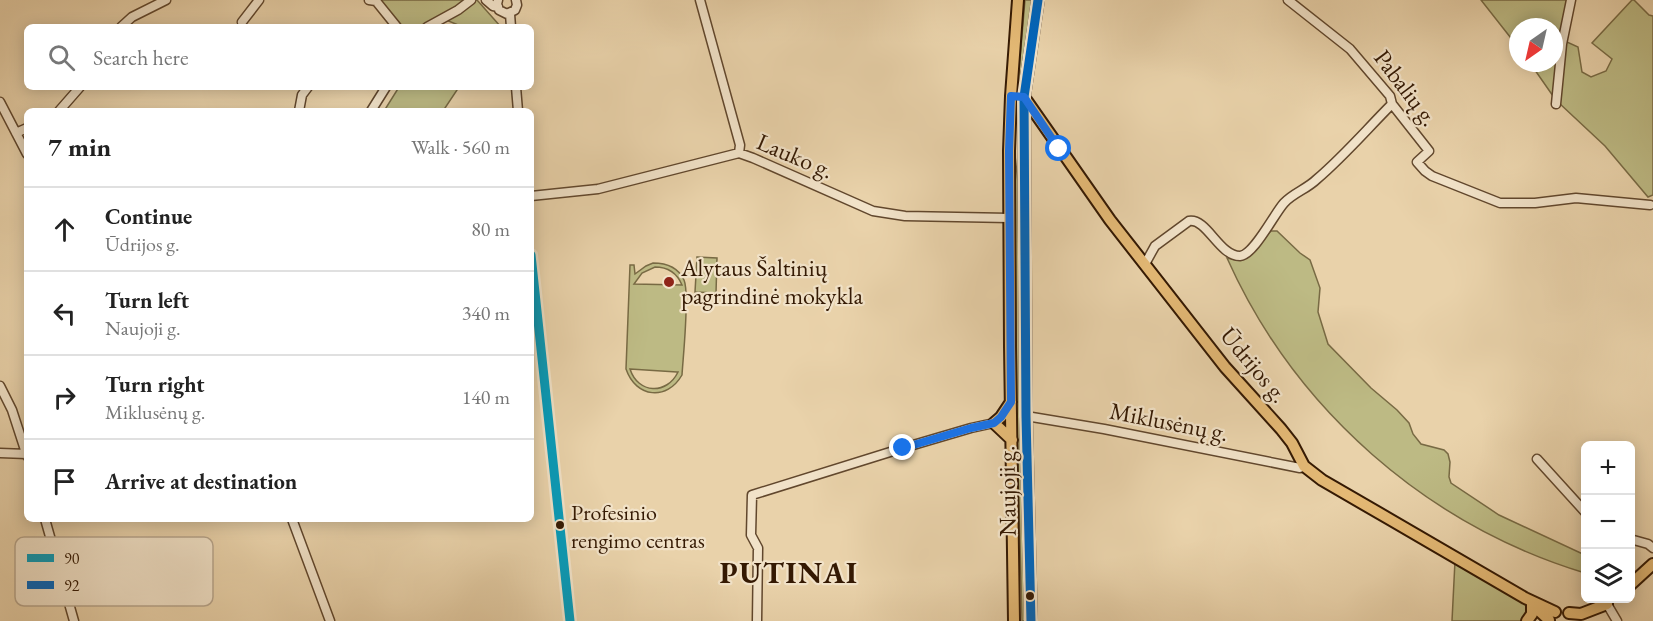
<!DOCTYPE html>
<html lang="en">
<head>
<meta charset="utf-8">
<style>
  body { margin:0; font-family:"EB Garamond",serif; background:#f6f6f6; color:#222 }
  .controls { position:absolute; right:18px; bottom:18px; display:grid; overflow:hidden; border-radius:9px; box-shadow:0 3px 15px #0003 }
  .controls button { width:54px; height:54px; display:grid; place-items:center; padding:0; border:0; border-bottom:2px solid #e0e0e0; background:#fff; color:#222; font:30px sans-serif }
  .compass { position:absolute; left:1509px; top:18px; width:54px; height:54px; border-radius:50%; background:#fff; box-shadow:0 3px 15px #0003; rotate:214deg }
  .stop { position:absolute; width:18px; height:18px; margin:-14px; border:4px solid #1a73e8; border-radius:50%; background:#fff }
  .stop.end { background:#1a73e8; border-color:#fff; box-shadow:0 2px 6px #0008 }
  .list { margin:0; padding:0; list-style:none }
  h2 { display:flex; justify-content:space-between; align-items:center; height:78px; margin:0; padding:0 24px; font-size:26px }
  h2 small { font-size:20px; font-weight:400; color:#767676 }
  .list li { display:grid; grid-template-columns:39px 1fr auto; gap:18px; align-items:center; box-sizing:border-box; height:84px; padding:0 24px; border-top:2px solid #e0e0e0 }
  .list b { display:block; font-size:22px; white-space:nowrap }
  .list p { margin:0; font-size:20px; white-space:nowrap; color:#767676 }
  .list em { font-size:20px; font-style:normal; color:#767676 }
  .icon { flex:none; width:33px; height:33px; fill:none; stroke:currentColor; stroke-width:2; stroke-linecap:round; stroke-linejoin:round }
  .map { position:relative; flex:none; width:1653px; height:621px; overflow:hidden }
  .search { position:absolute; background:#fff; box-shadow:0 3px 15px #0003; left:24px; top:24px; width:510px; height:66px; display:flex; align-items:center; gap:15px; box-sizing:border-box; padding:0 21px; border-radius:9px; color:#767676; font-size:22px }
  .panel { position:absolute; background:#fff; box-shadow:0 3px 15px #0003; left:24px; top:108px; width:510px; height:414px; border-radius:9px }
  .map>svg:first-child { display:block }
</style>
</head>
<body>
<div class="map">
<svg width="1653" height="621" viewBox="0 0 1653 621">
  <rect width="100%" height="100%" fill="#e9d2aa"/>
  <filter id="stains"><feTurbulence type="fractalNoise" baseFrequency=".00333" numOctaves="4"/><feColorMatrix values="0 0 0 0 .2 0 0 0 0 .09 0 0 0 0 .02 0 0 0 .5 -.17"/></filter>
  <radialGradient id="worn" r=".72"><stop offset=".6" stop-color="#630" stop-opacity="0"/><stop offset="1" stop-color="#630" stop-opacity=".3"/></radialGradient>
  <!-- green -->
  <path fill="#bdba84" stroke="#786a44" stroke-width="1.5" fill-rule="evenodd" d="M378,0H477L501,27H463L439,17L424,27H401Z
    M1025,0H1032L1020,82H1018Z
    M1481,0H1568L1553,96L1530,63H1554V27H1518V47Z
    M1632,0H1634L1649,15L1653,16V195L1648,197L1605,146L1559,103L1565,41L1578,47L1582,72L1591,77L1606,71L1612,59L1592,43Z
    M399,87H459L443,111H384Z
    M1014,146L1018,183L1021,424L1025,621H1022L1017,424Z
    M1271,231H1277L1300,253L1310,260L1320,288L1318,312L1328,344L1371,388L1397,410L1409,423L1413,434L1421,444L1444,450L1448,454L1450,462L1449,477L1451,483L1499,515L1585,555V573C1427,525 1295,410 1227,258L1236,260L1244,257Z
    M697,257L717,258L716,293L695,292Z
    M653,263C666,263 678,267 684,280C690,293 683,357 682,375C667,401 636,398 626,369L630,265H634L635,274L646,266ZM655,267C668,267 677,273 682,285L634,284L642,273ZM630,369L677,372H678C667,395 638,394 630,369Z
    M1455,561L1528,604L1529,609L1523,621H1452Z"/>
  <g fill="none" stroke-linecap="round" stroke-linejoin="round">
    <!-- minor casing -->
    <g stroke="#61472d" stroke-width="11">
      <path id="minor" d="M369,0L376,1L397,27
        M486,0L493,6L498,7
        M498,0L497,4L499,10L507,14L515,10L517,5L516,0
        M700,0L740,145L739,153
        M1288,0L1350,49L1390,96L1392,104L1429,151L1417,162L1425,171L1432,176L1500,203H1535L1576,198L1650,205
        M510,14L511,27
        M242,22L259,0
        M121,27L132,17L166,0
        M427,27L458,10L471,0
        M516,87L518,111
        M0,102L27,154
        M1556,104L1562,44L1571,0
        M59,111L80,87
        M299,111L302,95L308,87
        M371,111L386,87
        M16,133L27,128
        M531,196L598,189L739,153L753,158L873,211L905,216L1009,218
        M531,255L570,621
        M1145,264L1155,246L1189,221C1207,218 1219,256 1240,256C1254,255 1274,214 1284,203C1293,193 1307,189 1317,179C1344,156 1367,129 1392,104
        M0,386L12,410L27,456
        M1026,416L1104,429L1300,468L1304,466
        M0,453L27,454
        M1537,459L1586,513
        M45,519L74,621
        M292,519L330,621
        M1630,539L1648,544L1653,548
        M1607,604L1617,621
        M757,621L758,548L751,535L752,495L903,448L971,428L994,423"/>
    </g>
    <!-- major casing -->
    <g stroke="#341903" stroke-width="14">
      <path id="major" d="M1024,97L1110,220L1225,367L1281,429L1292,443L1304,466L1322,480L1391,520L1525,598L1555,612
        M1011,402L1001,417L994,423L1012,440
        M1630,585L1653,564
        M1534,606L1549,620
        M1569,613L1581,614L1607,604
        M1014,621L1010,346L1009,151L1011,96L1018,0
        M1031,621L1026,416L1024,97L1038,0
        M1527,621L1532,614V605"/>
    </g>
    <!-- minor -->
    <use href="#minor" stroke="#f1e2c8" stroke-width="8"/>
    <!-- major -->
    <use href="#major" stroke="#e4b975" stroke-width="10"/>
    <!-- bus-1 casing -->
    <g stroke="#f1e2c8" stroke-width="14">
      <path id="bus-1" d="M531,255L570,621"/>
    </g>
    <!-- bus-2 casing -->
    <g stroke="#f1e2c8" stroke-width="14">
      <path id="bus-2" d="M1031,621L1026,416L1024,97L1038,0"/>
    </g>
    <!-- bus-1 -->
    <use href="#bus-1" stroke="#059bba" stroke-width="9"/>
    <!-- bus-2 -->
    <use href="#bus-2" stroke="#0065bd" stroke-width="9"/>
  </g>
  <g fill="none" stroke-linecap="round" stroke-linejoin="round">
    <!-- route -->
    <path stroke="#1a73e8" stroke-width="8" d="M903,448L971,428L994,423L1001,417L1011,402L1009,151L1011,96L1024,97L1059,149"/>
  </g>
  <!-- markers -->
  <circle fill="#8f2418" stroke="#f1e2c8" stroke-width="2" cx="669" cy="282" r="6"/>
  <g fill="#341903" stroke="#f1e2c8" stroke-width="2">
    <circle cx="560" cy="525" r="5"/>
    <circle cx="1030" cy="596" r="5"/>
  </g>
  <g text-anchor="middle" stroke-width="4.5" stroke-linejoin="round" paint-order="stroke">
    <!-- bus labels -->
    <g font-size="22" fill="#341903" stroke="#f1e2c8" text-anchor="start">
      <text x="571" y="520">Profesinio<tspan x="571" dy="28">rengimo centras</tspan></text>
    </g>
    <!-- street labels -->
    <g font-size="24" fill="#341903" stroke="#f1e2c8">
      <text transform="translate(1406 88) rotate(53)" y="8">Pabalių g.</text>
      <text transform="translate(795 156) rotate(23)" y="8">Lauko g.</text>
      <text transform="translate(1254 365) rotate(50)" y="8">Ūdrijos g.</text>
      <text transform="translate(1169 422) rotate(11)" y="8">Miklusėnų g.</text>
      <text transform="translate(1007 491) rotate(-91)" y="8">Naujoji g.</text>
    </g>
    <!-- poi labels -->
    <g font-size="24" fill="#341903" stroke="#f1e2c8" text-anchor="start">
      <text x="681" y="276">Alytaus Šaltinių<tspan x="681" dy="28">pagrindinė mokykla</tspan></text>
    </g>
    <!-- district labels -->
    <g font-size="30" font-weight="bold" letter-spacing="1.5" fill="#341903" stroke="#f1e2c8">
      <text x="789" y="583">PUTINAI</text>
    </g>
  </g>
  <!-- legend -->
  <rect x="15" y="537" width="198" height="69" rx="9" fill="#f1e2c8" stroke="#b8a68d" stroke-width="1.5"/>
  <rect x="27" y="554" width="27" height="8" fill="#059bba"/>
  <rect x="27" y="581" width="27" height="8" fill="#0065bd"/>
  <g font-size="16" fill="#341903">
    <text x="64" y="564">90</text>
    <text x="64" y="591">92</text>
  </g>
  <rect width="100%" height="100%" filter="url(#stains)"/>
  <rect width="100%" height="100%" fill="url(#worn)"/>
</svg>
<div class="controls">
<button>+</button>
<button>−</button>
<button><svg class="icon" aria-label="layers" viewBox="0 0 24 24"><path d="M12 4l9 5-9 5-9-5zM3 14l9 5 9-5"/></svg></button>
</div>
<svg class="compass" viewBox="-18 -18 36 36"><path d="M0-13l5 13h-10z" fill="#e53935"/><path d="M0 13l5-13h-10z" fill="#767676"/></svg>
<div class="stop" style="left:1059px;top:149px"></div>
<div class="stop end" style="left:903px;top:448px"></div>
<div class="search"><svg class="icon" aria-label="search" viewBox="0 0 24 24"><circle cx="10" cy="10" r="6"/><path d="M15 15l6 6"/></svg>Search here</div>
<section class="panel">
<h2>7 min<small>Walk · 560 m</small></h2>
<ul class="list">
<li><svg class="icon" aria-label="ahead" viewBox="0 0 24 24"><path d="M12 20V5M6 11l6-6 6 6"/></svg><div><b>Continue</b><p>Ūdrijos g.</p></div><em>80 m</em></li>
<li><svg class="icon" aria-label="left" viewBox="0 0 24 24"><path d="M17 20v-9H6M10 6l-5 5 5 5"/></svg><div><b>Turn left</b><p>Naujoji g.</p></div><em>340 m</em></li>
<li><svg class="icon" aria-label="right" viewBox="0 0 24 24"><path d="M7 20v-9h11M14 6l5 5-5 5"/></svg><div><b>Turn right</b><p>Miklusėnų g.</p></div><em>140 m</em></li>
<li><svg class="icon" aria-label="arrive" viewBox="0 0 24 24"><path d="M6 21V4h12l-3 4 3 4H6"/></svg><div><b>Arrive at destination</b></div></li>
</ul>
</section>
</div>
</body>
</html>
